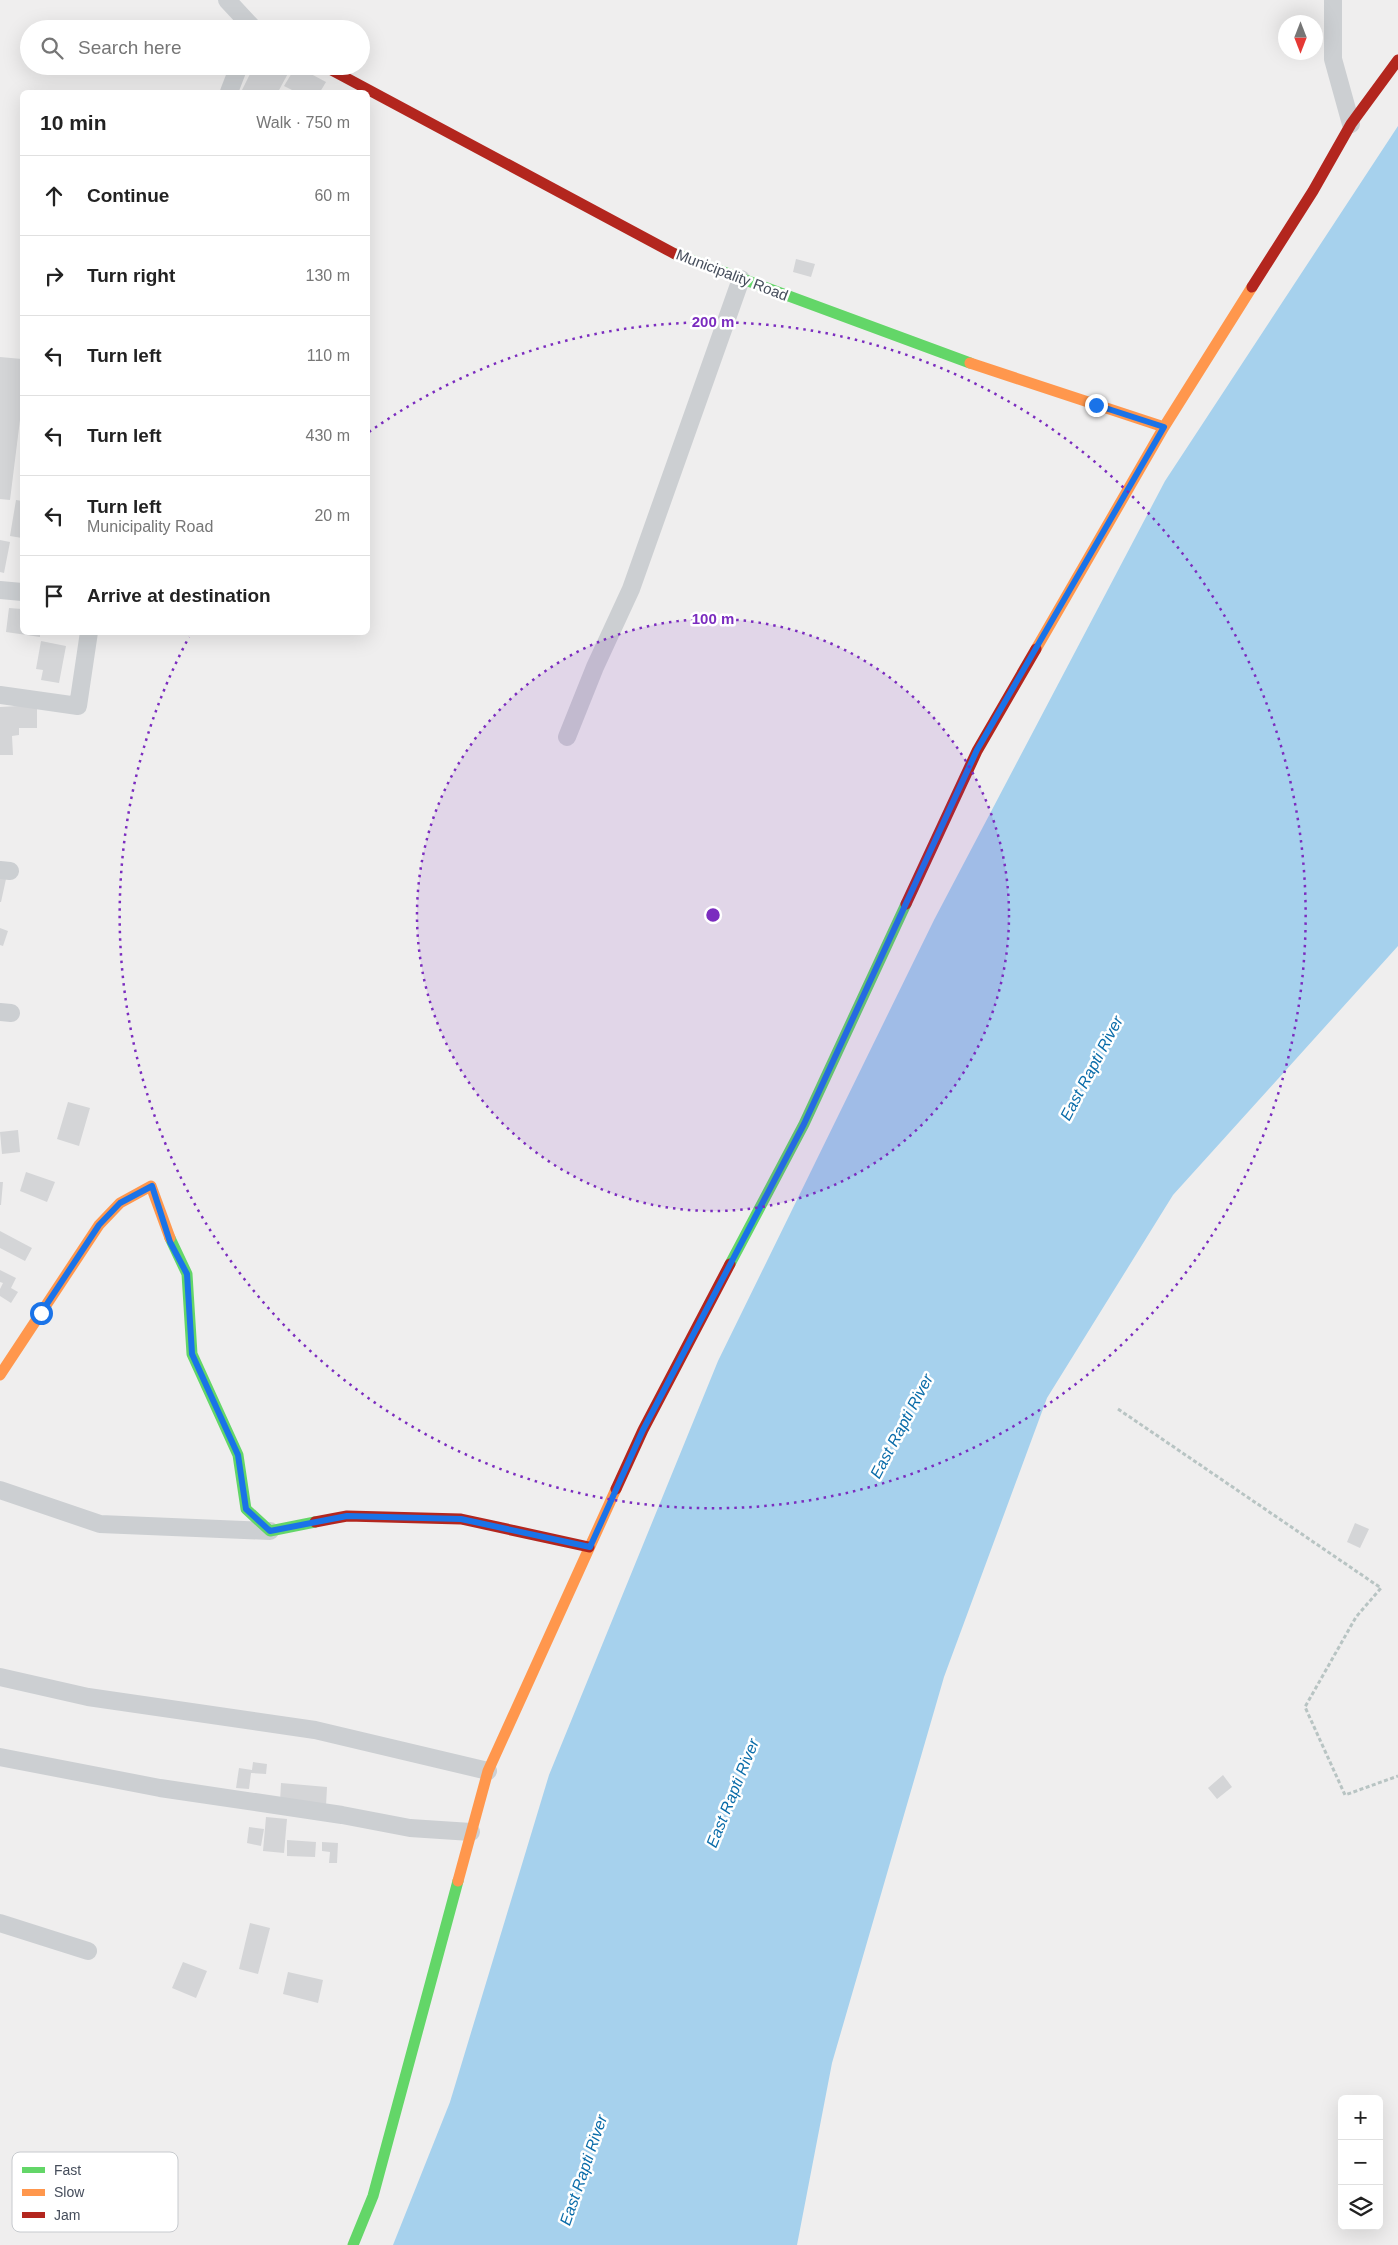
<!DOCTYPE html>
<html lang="en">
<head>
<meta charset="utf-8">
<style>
  body { margin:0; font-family:Helvetica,sans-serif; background:#f2f2f2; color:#222 }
  .controls { position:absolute; right:15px; bottom:15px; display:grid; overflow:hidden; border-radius:8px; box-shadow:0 5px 20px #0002 }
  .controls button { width:45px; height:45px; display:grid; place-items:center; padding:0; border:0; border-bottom:1px solid #e0e0e0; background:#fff; color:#222; font:25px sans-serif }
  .compass { position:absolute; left:1278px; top:15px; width:45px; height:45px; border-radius:50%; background:#fff; box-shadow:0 5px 20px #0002; rotate:180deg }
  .stop { position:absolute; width:15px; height:15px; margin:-11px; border:4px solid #1a73e8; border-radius:50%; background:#fff }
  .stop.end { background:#1a73e8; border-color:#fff; box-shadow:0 1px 5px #0008 }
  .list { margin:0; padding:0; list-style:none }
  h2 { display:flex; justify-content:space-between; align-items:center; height:65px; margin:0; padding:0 20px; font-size:21px }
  h2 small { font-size:16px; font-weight:400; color:#767676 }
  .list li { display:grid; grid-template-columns:32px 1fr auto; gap:15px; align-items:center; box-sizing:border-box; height:80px; padding:0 20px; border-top:1px solid #e0e0e0 }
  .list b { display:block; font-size:19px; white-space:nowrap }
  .list p { margin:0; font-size:16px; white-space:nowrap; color:#767676 }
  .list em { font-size:16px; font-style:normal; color:#767676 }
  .icon { flex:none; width:28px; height:28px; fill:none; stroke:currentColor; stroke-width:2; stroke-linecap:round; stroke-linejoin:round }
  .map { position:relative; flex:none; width:1398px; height:2245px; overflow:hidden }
  .search { position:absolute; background:#fff; box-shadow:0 5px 20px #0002; left:20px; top:20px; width:350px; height:55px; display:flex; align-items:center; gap:12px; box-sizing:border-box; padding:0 18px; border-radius:28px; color:#767676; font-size:19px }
  .panel { position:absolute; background:#fff; box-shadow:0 5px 20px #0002; left:20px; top:90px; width:350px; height:545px; border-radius:8px }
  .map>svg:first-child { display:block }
</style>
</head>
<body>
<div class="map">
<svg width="1398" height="2245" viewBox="0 0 1398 2245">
  <rect width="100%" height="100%" fill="#efeeee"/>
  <!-- water -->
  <path fill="#a6d1ed" d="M1398,126V946L1173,1195L1047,1398L944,1677L832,2063L797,2245H393L450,2102L549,1775L718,1361L934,920L1165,481Z"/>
  <!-- building -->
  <path fill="#d4d5d7" d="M254,66H292L278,92H241Z
    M296,66L326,82L320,92H296L284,86Z
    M796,259L815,264L811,277L793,272Z
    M0,357L22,359V404L10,500L0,499Z
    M16,500L22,501V538L10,536Z
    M0,540L10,542L4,573L0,572Z
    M9,608L22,609V632H40V637L6,632Z
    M41,641L66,646L59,683L41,680L43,670L36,669Z
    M37,705V728H19V735L12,736L13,755H0V707Z
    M0,878L6,879L1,902H0Z
    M0,928L8,931L3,946L0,945Z
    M68,1102L90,1108L79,1146L57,1139Z
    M18,1130L20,1152L2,1154L0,1132Z
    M26,1172L55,1182L47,1202L20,1191Z
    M0,1182H3L1,1205H0Z
    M0,1231L32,1248L25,1261L0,1248Z
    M0,1270L16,1278L11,1288L18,1292L11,1303L0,1296V1289L3,1283L0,1282Z
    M1355,1523L1369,1529L1360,1548L1347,1542Z
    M253,1762L267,1764L266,1774L251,1773L249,1789L236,1788L239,1768L252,1770Z
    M1223,1775L1232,1787L1217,1799L1208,1788Z
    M281,1783L327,1787L326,1806L280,1802Z
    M266,1817L287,1819L284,1853L263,1851Z
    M249,1827L264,1829L261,1846L247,1843Z
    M287,1840L316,1842L315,1857L287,1856Z
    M322,1842L338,1843L337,1863H329L330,1852L322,1851Z
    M250,1923L270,1928L258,1974L239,1969Z
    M183,1962L207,1971L196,1998L172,1988Z
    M288,1972L323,1980L318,2003L283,1994Z"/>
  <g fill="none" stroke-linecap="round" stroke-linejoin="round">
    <!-- path -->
    <path stroke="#b8c4c3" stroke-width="3" stroke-dasharray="4 2.5" stroke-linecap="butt" d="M1118,1409L1381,1588L1356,1617L1305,1707L1345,1795L1398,1776"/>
    <!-- street -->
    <path stroke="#cccfd2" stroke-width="18" d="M227,0L254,29
      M1333,0V59L1351,124
      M229,92L239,66
      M0,590L22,592
      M0,695L78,706L89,632
      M567,737L595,667L631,589L741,279
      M0,870L10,871
      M0,1012L11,1013
      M0,1490L100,1524L270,1531
      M0,1677L88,1697L315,1730L488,1771
      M0,1757L160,1788L342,1815L410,1828L471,1832
      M0,1923L88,1951"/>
    <!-- fast -->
    <path stroke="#63d668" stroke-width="11" d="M675,254L970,363
      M170,1238L187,1274L192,1354L238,1455L246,1509L270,1531L315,1522
      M730,1264L804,1124L906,904
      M353,2245L373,2196L458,1881"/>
    <!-- slow -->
    <path stroke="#ff974d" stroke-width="11" d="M970,363L1164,427
      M1036,649L1164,427L1252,287
      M0,1375L99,1225L120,1203L151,1186L170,1238
      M458,1881L488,1771L616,1489"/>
    <!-- jam -->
    <path stroke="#b3261e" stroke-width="11" d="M324,66L675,254
      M1252,287L1313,191L1351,124L1398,60
      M906,904L977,751L1036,649
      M616,1489L643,1430L730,1264
      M315,1522L347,1516L461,1519L589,1547"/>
  </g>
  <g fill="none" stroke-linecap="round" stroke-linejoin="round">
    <!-- route -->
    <path stroke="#1a73e8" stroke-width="6" d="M41,1313L99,1225L120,1203L152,1186L170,1242L187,1274L192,1354L238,1455L246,1509L270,1531L347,1516L461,1519L590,1547L643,1430L804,1124L977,750L1164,427L1096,405"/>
  </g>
  <!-- distance rings -->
  <circle cx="713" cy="915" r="296" fill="#7b2cbf" fill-opacity=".12"/>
  <g fill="none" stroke="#7b2cbf" stroke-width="2.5" stroke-dasharray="2.5 5">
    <circle cx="713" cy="915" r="296"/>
    <path d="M369 432A593 593 0 1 1 189 637"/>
  </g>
  <g text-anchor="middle" stroke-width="5" stroke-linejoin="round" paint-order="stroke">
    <!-- street labels -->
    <g font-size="15" fill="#454d5b" stroke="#fff">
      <text transform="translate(732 275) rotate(21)" y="5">Municipality Road</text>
    </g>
    <!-- water labels -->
    <g font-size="16" font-style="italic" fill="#0a6ca9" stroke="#fff">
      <text transform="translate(1091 1068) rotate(-62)" y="6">East Rapti River</text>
      <text transform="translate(901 1426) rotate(-62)" y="6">East Rapti River</text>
      <text transform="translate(732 1793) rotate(-68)" y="6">East Rapti River</text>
      <text transform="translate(583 2170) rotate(-71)" y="6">East Rapti River</text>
    </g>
  </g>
  <!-- legend -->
  <rect x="12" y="2152" width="166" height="80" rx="8" fill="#fff" stroke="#c7cace" stroke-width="1"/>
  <rect x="22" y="2167" width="23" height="6" fill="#63d668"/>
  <rect x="22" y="2189" width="23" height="7" fill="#ff974d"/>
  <rect x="22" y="2212" width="23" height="6" fill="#b3261e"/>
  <g font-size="14" fill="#454d5b">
    <text x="54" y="2175">Fast</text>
    <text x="54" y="2197">Slow</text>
    <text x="54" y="2220">Jam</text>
  </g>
  <circle cx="713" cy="915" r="8" fill="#7b2cbf" stroke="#fff" stroke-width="2.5"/>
  <g font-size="15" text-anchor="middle" font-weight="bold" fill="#7b2cbf" stroke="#fff" stroke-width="5" stroke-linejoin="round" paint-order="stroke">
    <text x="713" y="327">200 m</text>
    <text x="713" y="624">100 m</text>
  </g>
</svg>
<div class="controls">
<button>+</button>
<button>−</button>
<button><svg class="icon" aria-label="layers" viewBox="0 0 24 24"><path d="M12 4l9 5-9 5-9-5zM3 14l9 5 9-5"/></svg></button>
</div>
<svg class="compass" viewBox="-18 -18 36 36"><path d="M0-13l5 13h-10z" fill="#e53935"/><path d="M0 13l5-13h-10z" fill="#767676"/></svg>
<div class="stop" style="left:41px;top:1313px"></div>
<div class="stop end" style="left:1096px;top:405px"></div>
<div class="search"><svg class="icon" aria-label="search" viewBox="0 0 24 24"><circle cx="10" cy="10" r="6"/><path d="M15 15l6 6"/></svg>Search here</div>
<section class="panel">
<h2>10 min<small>Walk · 750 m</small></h2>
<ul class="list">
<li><svg class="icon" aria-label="ahead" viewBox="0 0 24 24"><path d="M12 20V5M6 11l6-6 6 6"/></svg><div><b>Continue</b></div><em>60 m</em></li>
<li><svg class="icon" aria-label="right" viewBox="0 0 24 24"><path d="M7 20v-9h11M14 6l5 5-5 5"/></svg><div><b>Turn right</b></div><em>130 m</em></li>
<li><svg class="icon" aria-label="left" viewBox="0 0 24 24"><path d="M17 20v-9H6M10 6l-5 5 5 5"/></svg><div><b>Turn left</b></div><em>110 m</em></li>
<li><svg class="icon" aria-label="left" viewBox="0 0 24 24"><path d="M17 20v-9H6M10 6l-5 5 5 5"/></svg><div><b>Turn left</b></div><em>430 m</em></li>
<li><svg class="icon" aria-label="left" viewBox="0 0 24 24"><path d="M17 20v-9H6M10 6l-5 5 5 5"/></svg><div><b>Turn left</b><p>Municipality Road</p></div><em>20 m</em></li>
<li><svg class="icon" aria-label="arrive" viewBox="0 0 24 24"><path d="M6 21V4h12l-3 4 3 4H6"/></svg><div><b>Arrive at destination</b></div></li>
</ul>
</section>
</div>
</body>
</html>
